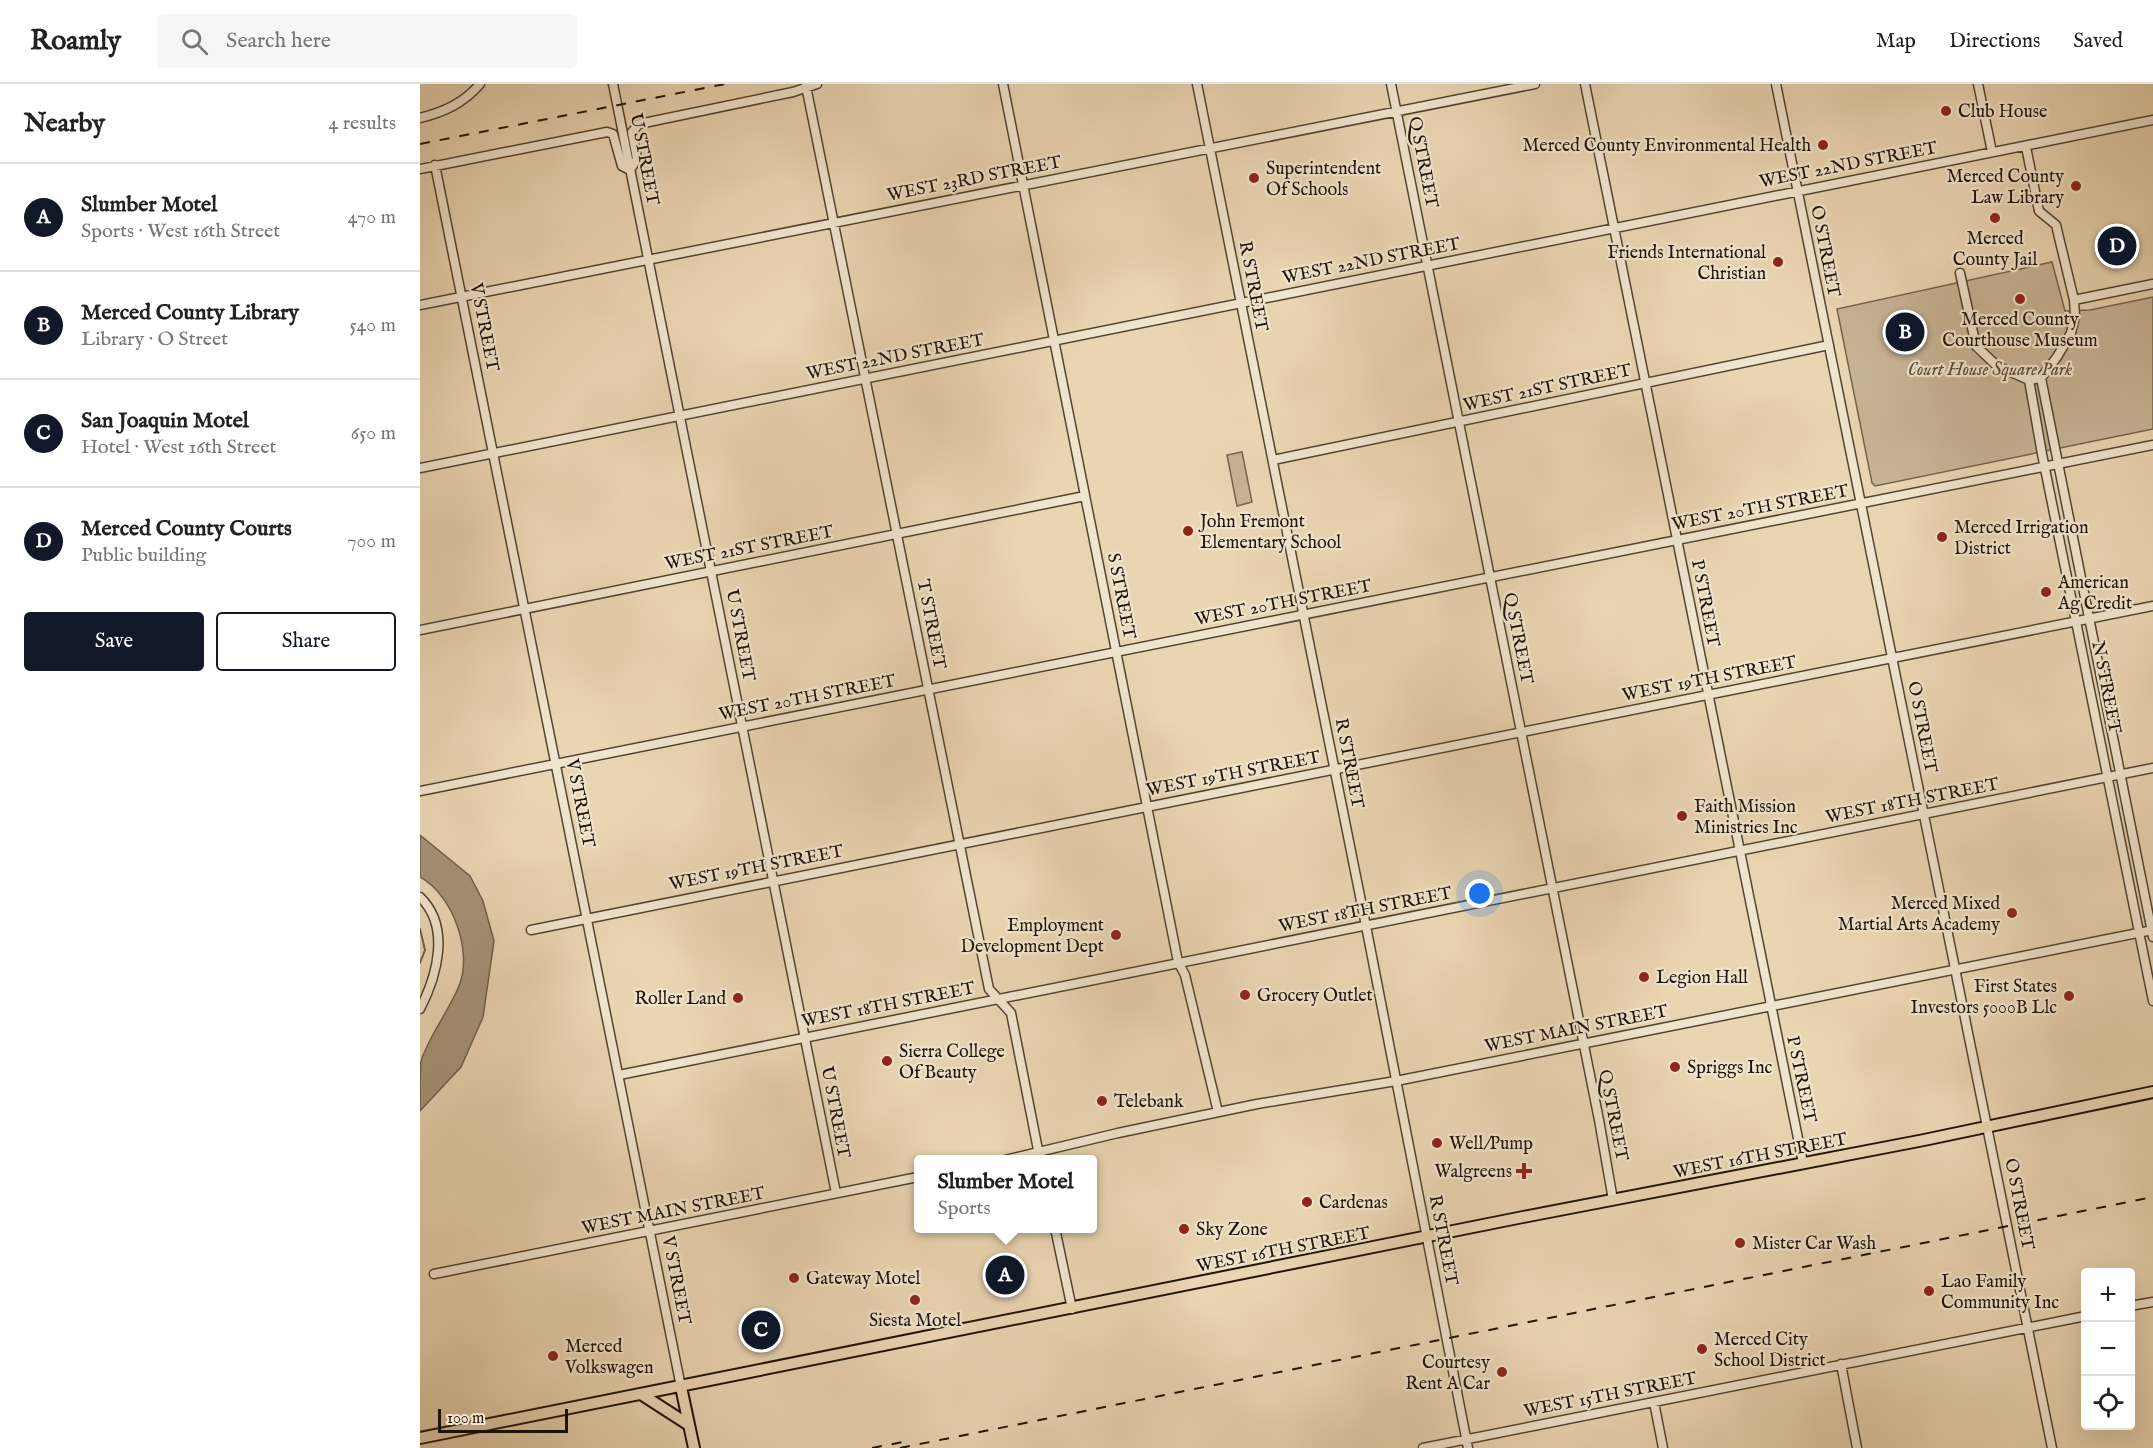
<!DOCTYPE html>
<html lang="en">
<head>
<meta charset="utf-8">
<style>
  body { margin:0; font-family:"IM FELL English",serif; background:#f6f6f6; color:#222 }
  .controls { position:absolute; right:18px; bottom:18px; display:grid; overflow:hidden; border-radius:6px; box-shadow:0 6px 24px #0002 }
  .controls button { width:54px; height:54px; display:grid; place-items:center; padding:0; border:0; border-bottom:2px solid #e0e0e0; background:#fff; color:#222; font:30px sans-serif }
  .scale { position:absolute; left:18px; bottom:15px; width:130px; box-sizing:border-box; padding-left:6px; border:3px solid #1f1308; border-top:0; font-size:16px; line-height:21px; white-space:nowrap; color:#1f1308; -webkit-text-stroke:4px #f1e4cd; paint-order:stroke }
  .you { position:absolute; left:1060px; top:810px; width:21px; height:21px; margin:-15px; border:4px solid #fff; border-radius:50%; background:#1a73e8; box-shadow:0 0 0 9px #1a73e833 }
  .badge { display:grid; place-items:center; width:39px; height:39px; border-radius:50%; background:#111827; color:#fff; font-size:20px; font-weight:700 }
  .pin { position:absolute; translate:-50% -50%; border:3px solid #fff; box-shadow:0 2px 6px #0006 }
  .popup { position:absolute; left:494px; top:1071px; width:183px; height:78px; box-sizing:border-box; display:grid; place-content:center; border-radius:6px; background:#fff; filter:drop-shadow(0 2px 4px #0005); font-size:20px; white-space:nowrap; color:#767676 }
  .popup b { font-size:22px; color:#222 }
  .popup::after { content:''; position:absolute; left:50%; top:100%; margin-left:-12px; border:12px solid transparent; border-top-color:#fff }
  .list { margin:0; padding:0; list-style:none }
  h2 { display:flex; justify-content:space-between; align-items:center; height:78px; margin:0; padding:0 24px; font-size:26px }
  h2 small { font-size:20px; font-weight:400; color:#767676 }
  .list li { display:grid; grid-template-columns:39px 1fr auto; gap:18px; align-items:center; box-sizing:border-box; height:108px; padding:0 24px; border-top:2px solid #e0e0e0 }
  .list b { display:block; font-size:22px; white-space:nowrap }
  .list p { margin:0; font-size:20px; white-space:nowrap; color:#767676 }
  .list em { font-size:20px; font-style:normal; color:#767676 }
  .actions { display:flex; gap:12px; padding:18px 24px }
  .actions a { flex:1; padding:14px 0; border:2px solid #111827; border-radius:6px; text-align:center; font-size:21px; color:#111827 }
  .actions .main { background:#111827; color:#fff }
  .icon { flex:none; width:33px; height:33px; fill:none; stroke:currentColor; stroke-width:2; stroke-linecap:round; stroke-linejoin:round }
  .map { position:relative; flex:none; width:1733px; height:1364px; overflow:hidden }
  header { display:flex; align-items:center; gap:36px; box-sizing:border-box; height:84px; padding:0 30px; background:#fff; border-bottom:2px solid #e0e0e0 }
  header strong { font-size:28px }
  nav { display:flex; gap:33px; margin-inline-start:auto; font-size:21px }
  .search { width:420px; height:54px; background:#f6f6f6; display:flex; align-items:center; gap:15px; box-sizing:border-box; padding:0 21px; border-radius:6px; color:#767676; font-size:22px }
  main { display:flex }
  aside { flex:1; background:#fff }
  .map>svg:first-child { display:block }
</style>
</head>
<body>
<header>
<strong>Roamly</strong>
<div class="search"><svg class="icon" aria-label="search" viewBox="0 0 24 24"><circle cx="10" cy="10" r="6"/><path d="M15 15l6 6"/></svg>Search here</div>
<nav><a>Map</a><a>Directions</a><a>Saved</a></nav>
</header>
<main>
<aside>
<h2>Nearby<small>4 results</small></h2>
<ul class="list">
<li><span class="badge">A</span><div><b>Slumber Motel</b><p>Sports · West 16th Street</p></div><em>470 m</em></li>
<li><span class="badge">B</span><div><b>Merced County Library</b><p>Library · O Street</p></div><em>540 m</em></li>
<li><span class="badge">C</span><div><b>San Joaquin Motel</b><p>Hotel · West 16th Street</p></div><em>650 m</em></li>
<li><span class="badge">D</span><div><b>Merced County Courts</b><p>Public building</p></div><em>700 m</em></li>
</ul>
<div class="actions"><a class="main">Save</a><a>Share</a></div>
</aside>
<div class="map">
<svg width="1733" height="1364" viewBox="0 0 1733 1364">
  <rect width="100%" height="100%" fill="#ead5b2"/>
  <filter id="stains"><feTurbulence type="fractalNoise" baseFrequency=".00333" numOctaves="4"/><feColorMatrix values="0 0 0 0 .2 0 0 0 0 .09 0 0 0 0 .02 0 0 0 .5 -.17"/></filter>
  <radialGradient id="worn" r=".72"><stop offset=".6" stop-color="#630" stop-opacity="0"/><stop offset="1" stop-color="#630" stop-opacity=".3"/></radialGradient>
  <!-- green -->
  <path fill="#c7b495" stroke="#73644e" stroke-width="1.5" d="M1632,178L1645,227L1670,226L1733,213V345L1455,402L1452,399L1417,225Z
    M822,368L832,418L817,422L807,371Z"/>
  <!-- water -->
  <path fill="#a59378" stroke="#6f604b" stroke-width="1.5" d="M0,751L50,792L63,817L74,857L63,933L41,983L0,1027C0,1014 0,989 1,977C10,951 28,928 39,902C53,868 33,811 0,793Z"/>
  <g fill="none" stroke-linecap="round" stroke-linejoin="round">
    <!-- stream -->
    <path stroke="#6f604b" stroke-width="2" d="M0,845L5,866L0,879"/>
    <!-- minor casing -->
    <g stroke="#524432" stroke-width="11">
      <path id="minor" d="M193,0L416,1109
        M583,0L758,878L765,891L798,1028
        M777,0L946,842L1048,1364
        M971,0L1179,1036L1193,1116
        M1165,0L1383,1079
        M1356,0L1632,1364
        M1558,0L1572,68
        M386,2L569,905L591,929L620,1076
        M0,34C24,28 44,19 60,0
        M15,81L261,1303
        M0,85L187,48L193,50L202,82L210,86L217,75L212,48L219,40L373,8L397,0
        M1540,189L1556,262L1577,282L1609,296L1621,294L1637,273L1651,249L1655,232L1654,216L1636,141L1619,127L1606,63
        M1654,216L1733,200
        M0,221L1115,0
        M1621,294L1733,853
        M1609,296L1622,370L1733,917
        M853,376L1409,261
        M0,384L1733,36
        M0,546L665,412
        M0,707L1733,361
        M0,813C31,843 17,892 0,925
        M111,846L1733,522
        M199,991L1733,684
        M585,1076L698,1049L837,1020L976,997L1733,846
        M635,1144L652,1225
        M14,1190L498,1093
        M1710,1222L1733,1218
        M1421,1280L1437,1364
        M1234,1318L1243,1364
        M1003,1364L1666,1232"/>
    </g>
    <!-- major casing -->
    <g stroke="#1f1308" stroke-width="14">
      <path id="major" d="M261,1303L274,1364
        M221,1310L269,1341
        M0,1354L1103,1133L1504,1056L1733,1008"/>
    </g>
    <!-- minor -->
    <use href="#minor" stroke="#f1e4cd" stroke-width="8"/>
    <!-- major -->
    <use href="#major" stroke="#ead5b2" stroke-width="10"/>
    <!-- rail -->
    <path stroke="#1f1308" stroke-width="2" stroke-dasharray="10 10" stroke-linecap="butt" d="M0,60L305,0
      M452,1364L488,1357
      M480,1364L1733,1113"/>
  </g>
  <!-- markers -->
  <g fill="#8f2418" stroke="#f1e4cd" stroke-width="2">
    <circle cx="1526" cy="27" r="6"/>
    <circle cx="1403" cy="61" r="6"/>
    <circle cx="834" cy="94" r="6"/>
    <circle cx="1656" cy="102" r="6"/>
    <circle cx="1575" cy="134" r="6"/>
    <circle cx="1358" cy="178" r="6"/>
    <circle cx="1600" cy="215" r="6"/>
    <circle cx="768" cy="447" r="6"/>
    <circle cx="1522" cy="453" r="6"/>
    <circle cx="1626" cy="508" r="6"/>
    <circle cx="1262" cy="732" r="6"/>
    <circle cx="1592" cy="829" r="6"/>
    <circle cx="696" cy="851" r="6"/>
    <circle cx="1224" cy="893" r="6"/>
    <circle cx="825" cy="911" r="6"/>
    <circle cx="1649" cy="912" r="6"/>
    <circle cx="318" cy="914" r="6"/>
    <circle cx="467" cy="977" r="6"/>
    <circle cx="1255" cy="983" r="6"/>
    <circle cx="682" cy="1017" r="6"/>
    <circle cx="1017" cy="1059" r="6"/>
    <path d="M1101 1078h6v6h6v6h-6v6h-6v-6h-6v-6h6z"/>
    <circle cx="887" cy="1118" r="6"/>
    <circle cx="764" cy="1145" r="6"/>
    <circle cx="1320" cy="1159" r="6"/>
    <circle cx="374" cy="1194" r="6"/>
    <circle cx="1509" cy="1207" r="6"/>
    <circle cx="495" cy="1216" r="6"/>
    <circle cx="1282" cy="1265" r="6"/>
    <circle cx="133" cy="1272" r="6"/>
    <circle cx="1082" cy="1288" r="6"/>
  </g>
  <g text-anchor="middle" stroke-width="4.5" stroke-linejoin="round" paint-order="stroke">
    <!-- poi labels -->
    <g font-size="18" fill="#1f1308" stroke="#f1e4cd" text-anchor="start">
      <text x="1538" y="33">Club House</text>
      <text x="1391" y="67" text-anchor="end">Merced County Environmental Health</text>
      <text x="846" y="90">Superintendent<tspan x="846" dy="21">Of Schools</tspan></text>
      <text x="1644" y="98" text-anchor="end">Merced County<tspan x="1644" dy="21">Law Library</tspan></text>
      <text x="1575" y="160" text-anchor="middle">Merced<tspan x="1575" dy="21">County Jail</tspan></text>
      <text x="1346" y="174" text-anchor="end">Friends International<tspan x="1346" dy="21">Christian</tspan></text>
      <text x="1600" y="241" text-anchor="middle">Merced County<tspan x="1600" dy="21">Courthouse Museum</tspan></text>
      <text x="780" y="443">John Fremont<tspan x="780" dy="21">Elementary School</tspan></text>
      <text x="1534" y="449">Merced Irrigation<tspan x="1534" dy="21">District</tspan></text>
      <text x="1638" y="504">American<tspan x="1638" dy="21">Ag Credit</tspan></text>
      <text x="1274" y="728">Faith Mission<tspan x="1274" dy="21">Ministries Inc</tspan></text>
      <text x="1580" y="825" text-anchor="end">Merced Mixed<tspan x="1580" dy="21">Martial Arts Academy</tspan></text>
      <text x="684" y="847" text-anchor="end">Employment<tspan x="684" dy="21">Development Dept</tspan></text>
      <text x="1236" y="899">Legion Hall</text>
      <text x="1637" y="908" text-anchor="end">First States<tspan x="1637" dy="21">Investors 5000B Llc</tspan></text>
      <text x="837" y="917">Grocery Outlet</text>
      <text x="306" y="920" text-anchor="end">Roller Land</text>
      <text x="479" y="973">Sierra College<tspan x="479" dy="21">Of Beauty</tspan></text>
      <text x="1267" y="989">Spriggs Inc</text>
      <text x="694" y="1023">Telebank</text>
      <text x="1029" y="1065">Well/Pump</text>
      <text x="1092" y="1093" text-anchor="end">Walgreens</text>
      <text x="899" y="1124">Cardenas</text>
      <text x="776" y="1151">Sky Zone</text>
      <text x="1332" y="1165">Mister Car Wash</text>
      <text x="386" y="1200">Gateway Motel</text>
      <text x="1521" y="1203">Lao Family<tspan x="1521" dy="21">Community Inc</tspan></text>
      <text x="495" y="1242" text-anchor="middle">Siesta Motel</text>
      <text x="1294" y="1261">Merced City<tspan x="1294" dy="21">School District</tspan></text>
      <text x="145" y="1268">Merced<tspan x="145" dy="21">Volkswagen</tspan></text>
      <text x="1070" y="1284" text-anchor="end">Courtesy<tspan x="1070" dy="21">Rent A Car</tspan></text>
    </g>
    <!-- street labels -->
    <g font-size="18" fill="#1f1308" stroke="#f1e4cd">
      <text transform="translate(225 75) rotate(79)" y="6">U STREET</text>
      <text transform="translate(1004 78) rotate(79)" y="6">Q STREET</text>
      <text transform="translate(1428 80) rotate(-11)" y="6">WEST 22ND STREET</text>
      <text transform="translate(554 94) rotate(-11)" y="6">WEST 23RD STREET</text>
      <text transform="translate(1406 167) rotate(79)" y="6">O STREET</text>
      <text transform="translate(951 176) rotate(-11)" y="6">WEST 22ND STREET</text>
      <text transform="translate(834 202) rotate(79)" y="6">R STREET</text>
      <text transform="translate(65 243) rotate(79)" y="6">V STREET</text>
      <text transform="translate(475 272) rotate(-11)" y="6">WEST 22ND STREET</text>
      <text transform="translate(1127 303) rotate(-12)" y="6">WEST 21ST STREET</text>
      <text transform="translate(1340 423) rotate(-11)" y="6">WEST 20TH STREET</text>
      <text transform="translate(329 463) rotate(-11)" y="6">WEST 21ST STREET</text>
      <text transform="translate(702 512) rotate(79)" y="6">S STREET</text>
      <text transform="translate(863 518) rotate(-11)" y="6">WEST 20TH STREET</text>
      <text transform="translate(1286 519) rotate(79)" y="6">P STREET</text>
      <text transform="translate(512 540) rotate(79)" y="6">T STREET</text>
      <text transform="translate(321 551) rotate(79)" y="6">U STREET</text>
      <text transform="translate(1099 554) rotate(79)" y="6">Q STREET</text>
      <text transform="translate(1289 594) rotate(-11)" y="6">WEST 19TH STREET</text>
      <text transform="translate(1687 603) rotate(79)" y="6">N STREET</text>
      <text transform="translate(387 613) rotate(-11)" y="6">WEST 20TH STREET</text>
      <text transform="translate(1503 643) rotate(79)" y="6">O STREET</text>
      <text transform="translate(930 679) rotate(79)" y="6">R STREET</text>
      <text transform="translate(813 689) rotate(-11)" y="6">WEST 19TH STREET</text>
      <text transform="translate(1492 716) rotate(-11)" y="6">WEST 18TH STREET</text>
      <text transform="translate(161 719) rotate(79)" y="6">V STREET</text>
      <text transform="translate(336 783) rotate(-11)" y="6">WEST 19TH STREET</text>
      <text transform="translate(945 825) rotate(-11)" y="6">WEST 18TH STREET</text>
      <text transform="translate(468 920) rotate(-11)" y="6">WEST 18TH STREET</text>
      <text transform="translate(1156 944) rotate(-11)" y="6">WEST MAIN STREET</text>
      <text transform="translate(1382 995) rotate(78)" y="6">P STREET</text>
      <text transform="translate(416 1028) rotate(79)" y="6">U STREET</text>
      <text transform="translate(1194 1031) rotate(79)" y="6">Q STREET</text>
      <text transform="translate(1340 1071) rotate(-11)" y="6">WEST 16TH STREET</text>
      <text transform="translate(1600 1120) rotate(79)" y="6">O STREET</text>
      <text transform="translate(253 1126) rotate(-11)" y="6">WEST MAIN STREET</text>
      <text transform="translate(1024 1156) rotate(79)" y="6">R STREET</text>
      <text transform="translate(863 1165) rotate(-11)" y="6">WEST 16TH STREET</text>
      <text transform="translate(257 1196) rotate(79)" y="6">V STREET</text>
      <text transform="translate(1190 1310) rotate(-11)" y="6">WEST 15TH STREET</text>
    </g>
    <!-- park labels -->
    <g font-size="18" font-style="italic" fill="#5a4b39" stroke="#f1e4cd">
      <text x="1570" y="291">Court House Square Park</text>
    </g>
  </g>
  <rect width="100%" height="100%" filter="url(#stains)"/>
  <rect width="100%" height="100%" fill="url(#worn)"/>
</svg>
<div class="controls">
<button>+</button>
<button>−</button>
<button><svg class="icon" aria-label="locate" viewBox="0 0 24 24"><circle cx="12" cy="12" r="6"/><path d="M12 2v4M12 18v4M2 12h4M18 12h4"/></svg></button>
</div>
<div class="scale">100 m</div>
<div class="you"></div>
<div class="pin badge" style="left:585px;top:1191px">A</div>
<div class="popup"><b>Slumber Motel</b>Sports</div>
<div class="pin badge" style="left:1485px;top:248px">B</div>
<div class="pin badge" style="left:341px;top:1246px">C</div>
<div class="pin badge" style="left:1697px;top:162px">D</div>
</div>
</main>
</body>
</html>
